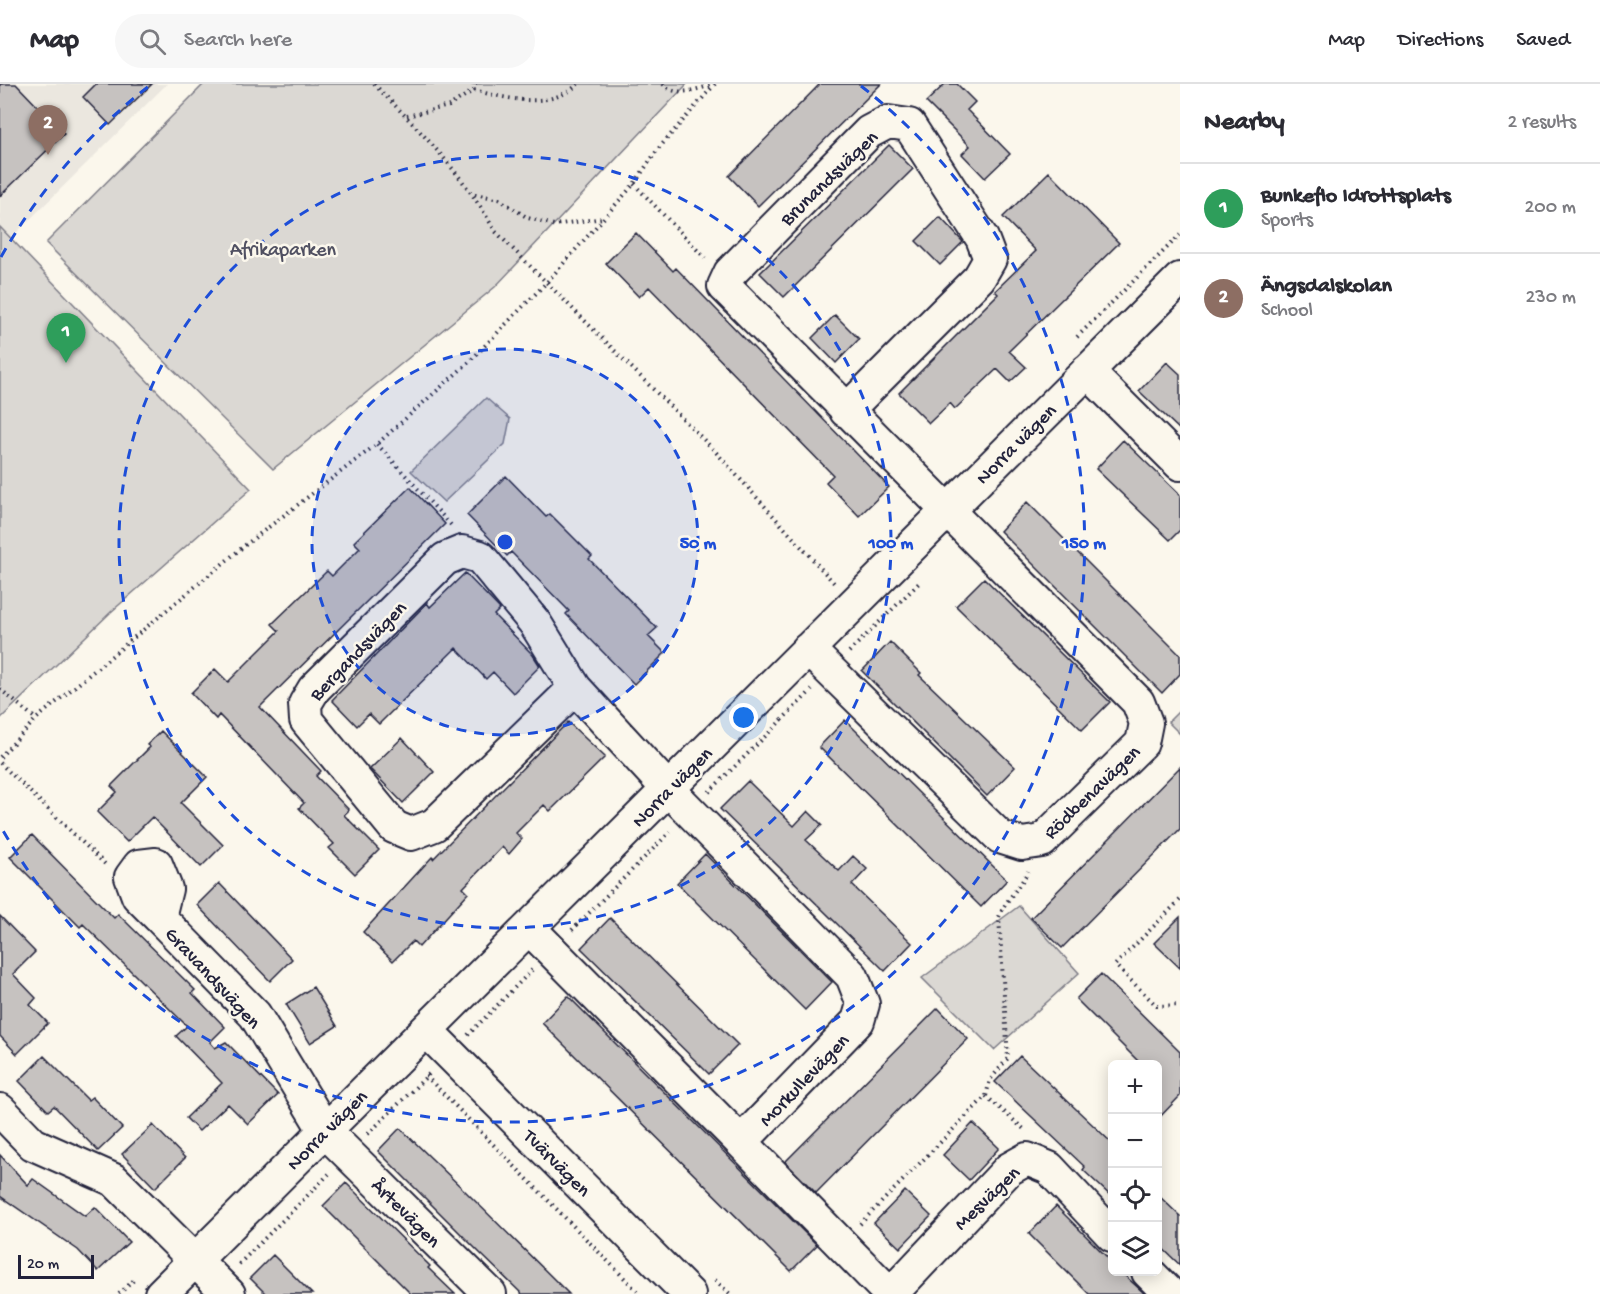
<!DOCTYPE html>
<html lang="en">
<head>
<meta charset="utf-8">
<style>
  body { margin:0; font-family:"Gochi Hand",sans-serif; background:#f7f7f7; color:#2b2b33 }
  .controls { position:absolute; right:18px; bottom:18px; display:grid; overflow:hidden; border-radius:9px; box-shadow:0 3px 15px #0003 }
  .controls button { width:54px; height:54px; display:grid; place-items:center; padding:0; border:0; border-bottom:2px solid #e1e1e2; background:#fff; color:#2b2b33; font:30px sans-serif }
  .scale { position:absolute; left:18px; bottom:15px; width:76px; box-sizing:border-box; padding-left:6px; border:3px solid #22223b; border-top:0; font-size:16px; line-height:21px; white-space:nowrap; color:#22223b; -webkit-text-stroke:4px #fbf7ec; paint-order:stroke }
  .you { position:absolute; left:744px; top:634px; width:21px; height:21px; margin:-15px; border:4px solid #fff; border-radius:50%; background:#1a73e8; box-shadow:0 0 0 9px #1a73e833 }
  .badge { display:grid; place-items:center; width:39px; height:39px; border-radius:50%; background:#d1495b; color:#fff; font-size:20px; font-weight:700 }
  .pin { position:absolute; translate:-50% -50px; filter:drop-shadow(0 2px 3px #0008) }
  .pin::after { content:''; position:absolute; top:32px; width:21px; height:18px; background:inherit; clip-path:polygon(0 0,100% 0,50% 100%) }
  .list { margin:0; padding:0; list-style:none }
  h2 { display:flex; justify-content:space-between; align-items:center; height:78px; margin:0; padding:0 24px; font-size:26px }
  h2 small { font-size:20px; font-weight:400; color:#7c7c81 }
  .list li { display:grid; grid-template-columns:39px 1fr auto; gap:18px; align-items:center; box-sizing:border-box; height:90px; padding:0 24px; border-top:2px solid #e1e1e2 }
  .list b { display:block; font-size:22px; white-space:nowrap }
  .list p { margin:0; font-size:20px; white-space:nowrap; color:#7c7c81 }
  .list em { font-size:20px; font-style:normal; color:#7c7c81 }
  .icon { flex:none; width:33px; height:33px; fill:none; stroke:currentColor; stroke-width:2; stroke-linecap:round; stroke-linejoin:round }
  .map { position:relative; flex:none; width:1180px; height:1210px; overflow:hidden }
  header { display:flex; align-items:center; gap:36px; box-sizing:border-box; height:84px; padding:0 30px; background:#fff; border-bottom:2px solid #e1e1e2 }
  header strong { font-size:28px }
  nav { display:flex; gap:33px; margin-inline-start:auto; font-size:21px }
  .search { width:420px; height:54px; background:#f7f7f7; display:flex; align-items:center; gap:15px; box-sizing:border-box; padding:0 21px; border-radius:33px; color:#7c7c81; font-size:22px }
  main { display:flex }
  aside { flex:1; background:#fff }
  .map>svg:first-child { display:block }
</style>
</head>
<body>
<header>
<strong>Map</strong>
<div class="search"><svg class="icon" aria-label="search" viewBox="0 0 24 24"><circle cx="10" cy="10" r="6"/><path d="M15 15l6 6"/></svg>Search here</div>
<nav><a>Map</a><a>Directions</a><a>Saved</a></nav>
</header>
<main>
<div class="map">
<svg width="1180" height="1210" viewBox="0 0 1180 1210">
  <rect width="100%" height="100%" fill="#fbf7ec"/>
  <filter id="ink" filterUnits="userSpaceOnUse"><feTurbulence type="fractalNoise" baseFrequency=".0167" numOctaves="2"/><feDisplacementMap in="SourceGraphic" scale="12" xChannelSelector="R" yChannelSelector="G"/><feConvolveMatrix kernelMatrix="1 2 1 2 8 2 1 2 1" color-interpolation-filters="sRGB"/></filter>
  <g filter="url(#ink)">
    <!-- built -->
    <path fill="#ebe7df" d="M0,0H167L11,154L0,143Z"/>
    <!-- green -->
    <path fill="#dbd8d3" stroke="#7e7d87" stroke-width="1.5" d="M204,0H687L495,203L273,385L46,159Z
      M0,143L251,405L111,528L0,635Z
      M486,314L510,335L505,360L444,418L411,387Z
      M1180,626V650L1168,638Z
      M1019,822L1079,889L994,966L922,894Z"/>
    <!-- building -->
    <path fill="#c6c2c0" stroke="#22223b" stroke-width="1.5" d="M0,0H16L64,50L0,112Z
      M96,0H152L110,41L83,13Z
      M820,0H881L758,122L729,92Z
      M945,0H957L975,18L967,26L1010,70L985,94L962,70L970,62L926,18Z
      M889,61L913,85L784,213L760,189Z
      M1049,88L1119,159L1009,267L1026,283L1010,298L997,285L955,325L950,319L929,339L899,309L998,210L995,207L1036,167L1003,133Z
      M940,133L963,158L940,181L916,157Z
      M636,149L673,187L676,184L889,403L859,432L826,398L833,391L649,203L639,213L606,179Z
      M835,231L859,255L836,279L812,254Z
      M1167,278L1180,290V346L1139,307Z
      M1123,356L1180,411V446L1170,456L1096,385Z
      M506,392L546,433L550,430L592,472L589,475L657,544L648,552L665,569L634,600L566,530L569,527L511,468L507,472L467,431Z
      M410,403L445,440L260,623L321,687L316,692L349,726L344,731L379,766L355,790L329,764L334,760L299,724L304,719L219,631L216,635L191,609L215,585L228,598L279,547L272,540L327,487L332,492L360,464L354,458Z
      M1027,418L1180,571V590L1162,609L1000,447Z
      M465,489L500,525L494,531L533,571L540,582L513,609L493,588L486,595L456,564L379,640L369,630L357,642L332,616L427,519L430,523Z
      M984,494L1110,618L1082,646L956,522Z
      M890,558L921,589L919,591L1015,683L987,712L862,587Z
      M845,636L1007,796L981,823L819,663Z
      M568,638L605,673L550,727L544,721L516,749L522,755L509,770L502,763L463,804L468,809L419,863L413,857L393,877L363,848L432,773L433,775Z
      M161,647L207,693L181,719L223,761L201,783L152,733L127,758L97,728L117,708L111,702L150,663L147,661Z
      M402,654L434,688L403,719L370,685Z
      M1180,683V745L1062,864L1031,834Z
      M748,697L794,742L808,727L822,741L806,756L839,787L853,772L867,785L852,801L912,859L885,887L720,725Z
      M32,751L114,834L118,830L195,906L192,909L225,943L210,958L215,964L226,958L278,1011L248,1040L228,1020L199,1047L186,1034L222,999L176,952L187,942L83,840L80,843L10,773Z
      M705,770L832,898L805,926L677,799Z
      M219,799L292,875L270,897L197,821Z
      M0,832L35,868L13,890L36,914L30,921L48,939L17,970L0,952Z
      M1180,833V884L1154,859Z
      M610,834L738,961L709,990L581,864Z
      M1101,890L1180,968V1012L1158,1035V981H1142L1076,915Z
      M313,903L337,942L310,959L286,920Z
      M568,912L817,1161L791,1187L542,939Z
      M938,924L968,955L816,1109L785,1078Z
      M44,972L88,1016L92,1013L122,1044L98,1067L54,1022L48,1027L19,997Z
      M1020,972L1113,1060V1114L1083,1086L1085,1083L995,998Z
      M973,1039L999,1064L969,1096L943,1071Z
      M153,1041L185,1074L155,1104L122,1070Z
      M400,1044L463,1105L569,1210H522L481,1170L378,1067Z
      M0,1071L28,1101L33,1095L85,1132L95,1123L129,1158L98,1187L78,1166L0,1112Z
      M346,1099L430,1182L428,1184L455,1210H411L323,1122Z
      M905,1107L931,1132L900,1164L874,1139Z
      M1158,1111L1180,1132V1181L1158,1160Z
      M1056,1122L1113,1179V1188H1121L1145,1210H1089L1029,1150Z
      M273,1171L312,1210H266L250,1194Z"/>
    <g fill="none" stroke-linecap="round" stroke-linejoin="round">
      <!-- minor casing -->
      <g stroke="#22223b" stroke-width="36">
        <path id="minor" d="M1087,287L1180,380
          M808,565L1000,753L1022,760L1042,757L1142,659L1146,639L1138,618L724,202L730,189L869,48L888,38L909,41L982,154L990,175L979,194L846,327
          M159,833L138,812L131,793L139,782L156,780L166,805L159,833L255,931L325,1047L490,1210
          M529,844L741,1058L858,937L863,920L852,892L668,705L575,604L535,539L480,473L462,468L445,475L314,605L305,620L306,636L394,743L411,750L434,741L575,604
          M426,946L689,1210
          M0,1026L33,1060L114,1096L229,1210
          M741,1058L890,1210
          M1148,1188L1170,1210
          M161,1210L1180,195
          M891,1210L1009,1085L1027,1075L1049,1084L1112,1151"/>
      </g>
      <!-- path -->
      <path stroke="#22223b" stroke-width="4" stroke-dasharray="1.5 4.5" stroke-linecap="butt" d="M374,0C421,48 462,88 495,147L713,365L834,499
        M663,0C676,14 696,5 713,1
        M474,6C507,15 551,26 578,0
        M407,32L449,22L474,6L475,0
        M634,100L705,174
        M475,110L499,115L528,134L554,141L603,134
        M1077,253L1180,151
        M377,360L451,441
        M849,568L921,497
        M0,605L36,635
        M0,673L36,635L244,462L377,360L468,279L546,199L634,100L658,65L715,0
        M0,679L107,782
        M709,708L812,606
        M1180,816L1115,881L1157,922L1180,921
        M572,846L670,748
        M468,951L532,886
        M426,992L640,1210
        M986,1012L1026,1047
        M368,1050L431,988
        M860,1140L986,1012L990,996L1008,974L999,833C1005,816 1020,804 1028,787
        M239,1180L329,1090
        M715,1196L730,1210
        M119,1210L136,1194"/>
      <!-- minor -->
      <use href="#minor" stroke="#fbf7ec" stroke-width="32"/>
    </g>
  </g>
  <!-- distance rings -->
  <circle cx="505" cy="458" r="193" fill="#1d4ed8" fill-opacity=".12"/>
  <g fill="none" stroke="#1d4ed8" stroke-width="3" stroke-dasharray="10 8">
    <circle cx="505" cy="458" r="193"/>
    <circle cx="505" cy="458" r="386"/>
    <path d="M1 173A579 579 0 0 1 149 2M861 2A579 579 0 1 1 1 743"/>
  </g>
  <g text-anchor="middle" stroke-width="5" stroke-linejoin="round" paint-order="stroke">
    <!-- street labels -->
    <g font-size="20" fill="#22223b" stroke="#fbf7ec">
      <text transform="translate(828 93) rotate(-44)" y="7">Brunandsvägen</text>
      <text transform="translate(1015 359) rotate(-45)" y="7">Norra vägen</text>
      <text transform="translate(357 566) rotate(-46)" y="7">Bergandsvägen</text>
      <text transform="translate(671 702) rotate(-45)" y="7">Norra vägen</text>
      <text transform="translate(1091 707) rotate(-44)" y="7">Rödbenavägen</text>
      <text transform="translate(214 893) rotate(47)" y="7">Gravandsvägen</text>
      <text transform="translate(803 995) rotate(-46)" y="7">Morkullevägen</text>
      <text transform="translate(326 1045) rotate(-45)" y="7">Norra vägen</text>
      <text transform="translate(558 1078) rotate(45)" y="7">Tvärvägen</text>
      <text transform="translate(986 1113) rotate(-44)" y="7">Mesvägen</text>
      <text transform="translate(407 1128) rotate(45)" y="7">Årtevägen</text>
    </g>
    <!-- park labels -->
    <g font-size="20" fill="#505061" stroke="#fbf7ec">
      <text x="283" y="171">Afrikaparken</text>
    </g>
  </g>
  <circle cx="505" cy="458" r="9" fill="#1d4ed8" stroke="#fbf7ec" stroke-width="3"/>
  <g font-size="18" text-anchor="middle" font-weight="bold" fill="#1d4ed8" stroke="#fbf7ec" stroke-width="5" stroke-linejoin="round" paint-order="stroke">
    <text x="698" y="464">50 m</text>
    <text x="891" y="464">100 m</text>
    <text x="1084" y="464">150 m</text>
  </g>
</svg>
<div class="controls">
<button>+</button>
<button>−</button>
<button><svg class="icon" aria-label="locate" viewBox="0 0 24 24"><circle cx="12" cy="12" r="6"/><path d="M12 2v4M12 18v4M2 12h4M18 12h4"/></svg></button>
<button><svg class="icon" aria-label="layers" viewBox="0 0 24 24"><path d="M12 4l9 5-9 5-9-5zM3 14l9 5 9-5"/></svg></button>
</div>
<div class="scale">20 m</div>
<div class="you"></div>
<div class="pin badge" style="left:66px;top:279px;background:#2e9e5b">1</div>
<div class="pin badge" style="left:48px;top:71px;background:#8d6e63">2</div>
</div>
<aside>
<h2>Nearby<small>2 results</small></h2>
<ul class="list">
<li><span class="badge" style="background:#2e9e5b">1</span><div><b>Bunkeflo Idrottsplats</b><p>Sports</p></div><em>200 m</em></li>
<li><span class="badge" style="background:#8d6e63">2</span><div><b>Ängsdalskolan</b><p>School</p></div><em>230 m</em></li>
</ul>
</aside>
</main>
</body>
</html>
